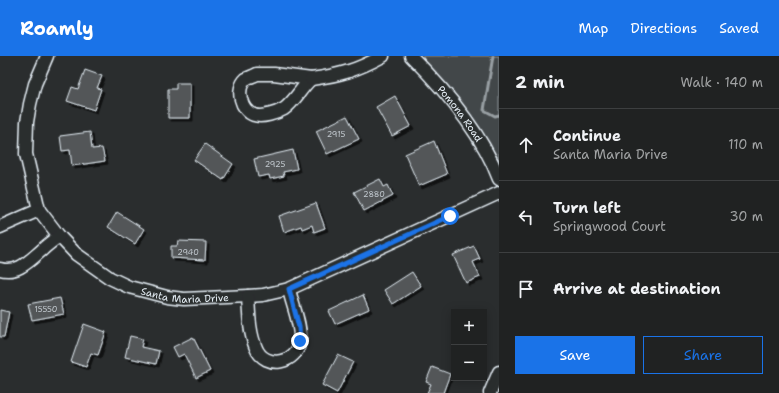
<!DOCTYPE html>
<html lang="en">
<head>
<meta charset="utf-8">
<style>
  body { margin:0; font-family:"Shantell Sans",sans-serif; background:#2d2f2f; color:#f1f3f6 }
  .controls { position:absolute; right:12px; bottom:12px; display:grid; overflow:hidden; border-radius:0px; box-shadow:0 2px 10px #0003 }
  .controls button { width:36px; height:36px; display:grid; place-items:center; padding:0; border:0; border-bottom:1px solid #3d3f40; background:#202222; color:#f1f3f6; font:20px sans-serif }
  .stop { position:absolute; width:12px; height:12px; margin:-9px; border:3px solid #1a73e8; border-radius:50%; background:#fff }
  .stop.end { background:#1a73e8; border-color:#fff; box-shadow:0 1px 4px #0008 }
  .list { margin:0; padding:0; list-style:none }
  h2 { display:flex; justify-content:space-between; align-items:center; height:52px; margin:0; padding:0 16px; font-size:17px }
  h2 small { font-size:13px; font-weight:400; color:#a2a4a5 }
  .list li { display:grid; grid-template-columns:26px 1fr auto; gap:12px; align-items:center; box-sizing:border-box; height:72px; padding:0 16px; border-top:1px solid #3d3f40 }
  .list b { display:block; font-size:15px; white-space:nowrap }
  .list p { margin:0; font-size:13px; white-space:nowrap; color:#a2a4a5 }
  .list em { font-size:13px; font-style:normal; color:#a2a4a5 }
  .actions { display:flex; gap:8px; padding:12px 16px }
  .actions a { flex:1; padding:9px 0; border:1px solid #1a73e8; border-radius:0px; text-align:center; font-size:14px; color:#1a73e8 }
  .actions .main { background:#1a73e8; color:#fff }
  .icon { flex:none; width:22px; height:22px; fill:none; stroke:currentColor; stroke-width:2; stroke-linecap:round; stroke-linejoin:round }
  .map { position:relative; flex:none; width:499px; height:337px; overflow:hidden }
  header { display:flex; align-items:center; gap:24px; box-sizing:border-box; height:56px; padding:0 20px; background:#1a73e8; color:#fff }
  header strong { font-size:19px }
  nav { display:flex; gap:22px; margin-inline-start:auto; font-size:14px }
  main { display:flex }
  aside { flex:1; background:#202222 }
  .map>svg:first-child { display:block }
</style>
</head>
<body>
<header>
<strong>Roamly</strong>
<nav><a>Map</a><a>Directions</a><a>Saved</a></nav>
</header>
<main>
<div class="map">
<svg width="499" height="337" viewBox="0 0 499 337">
  <defs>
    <filter id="shadow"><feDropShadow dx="3" dy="3" stdDeviation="0" flood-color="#0009"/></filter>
  </defs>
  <rect width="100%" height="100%" fill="#2a2d2e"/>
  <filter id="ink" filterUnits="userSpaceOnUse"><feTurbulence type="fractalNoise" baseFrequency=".025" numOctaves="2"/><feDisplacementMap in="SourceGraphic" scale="8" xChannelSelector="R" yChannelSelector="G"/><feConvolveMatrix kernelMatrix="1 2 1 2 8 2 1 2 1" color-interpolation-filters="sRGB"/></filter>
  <g filter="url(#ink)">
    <!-- green -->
    <path fill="#424648" stroke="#959ca0" d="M422,0H499V104C477,66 448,34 422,0Z"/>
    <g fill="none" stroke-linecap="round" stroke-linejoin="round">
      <!-- stream -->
      <path stroke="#989fa3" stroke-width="3" d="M493,0L484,54L495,60L499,59"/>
    </g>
    <!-- building -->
    <path fill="#535759" stroke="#e8f1f8" filter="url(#shadow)" d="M85,14L102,20L97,32L101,33L94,54L67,45L72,31L78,33Z
      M176,27H190V62H168V33H176Z
      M395,40L411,70L392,80L376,51Z
      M347,60L359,83L327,98L316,75Z
      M90,76L92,93L102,92L105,105L72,110L70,94L62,95L60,80Z
      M434,85L447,118L419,130L405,98Z
      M205,88L233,108L223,124L194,104Z
      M293,94L297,113L283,116L284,120L270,123L269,119L258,121L254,103Z
      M380,123L384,131L388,129L393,140L364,155L354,136Z
      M316,147L325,172L314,176L312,169L302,173L301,170L284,176L279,160Z
      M117,156L144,173L135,188L108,171Z
      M178,185L206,186L205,204L171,202V190H177Z
      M474,190L480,203L473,206L480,221L466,227L453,199Z
      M412,216L421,230L393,248L384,234Z
      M363,239L369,253L335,268L329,255Z
      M60,242L64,258L32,264L28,248Z
      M0,254L9,256L4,281H0Z
      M84,268L106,276L98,299L91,297L86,311L71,306Z
      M130,280L143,283L141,291L159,295L156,308L125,301Z
      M193,281L210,315L196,322L184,298L178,301L173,291Z
      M338,299L353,306L337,337L322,329Z
      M432,311L450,318L443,337H427L431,328L426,326Z"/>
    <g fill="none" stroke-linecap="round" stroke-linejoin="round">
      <!-- street casing -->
      <g stroke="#e8f1f8" stroke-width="15">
        <g id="street">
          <path id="s1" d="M47,0L35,28L30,48L27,66L26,98L39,154L59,180L76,198L110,222L129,231L167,241L184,243L248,240L263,239L289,233L499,137"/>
          <path id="s2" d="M411,0C445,34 482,77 499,123"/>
          <path d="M257,18H274L311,23C301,32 295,45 284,53C277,57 262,62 254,59C241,55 235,33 246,23C249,21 254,20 257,18Z"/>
          <path d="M311,23C341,19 357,14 383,0"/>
          <path d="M0,171L39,154"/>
          <path d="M0,213C18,218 29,205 42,194C47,189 53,185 59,180"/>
          <path d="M248,240C249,257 249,276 256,292C265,314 298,308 300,284C301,267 292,249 289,233"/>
          <path d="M490,337L499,316"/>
        </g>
      </g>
      <!-- street -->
      <use href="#street" stroke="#2a2d2e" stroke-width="12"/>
    </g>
  </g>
  <g fill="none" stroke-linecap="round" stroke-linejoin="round" filter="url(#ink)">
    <!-- route -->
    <path stroke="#1a73e8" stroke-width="5" d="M300,285L299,271L289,233L450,160"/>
  </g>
  <g text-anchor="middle" stroke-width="4" stroke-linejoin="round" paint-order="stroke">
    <!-- number labels -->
    <g font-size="8" fill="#c3cad0">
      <text x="336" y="81">2915</text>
      <text x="275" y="111">2925</text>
      <text x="374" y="141">2880</text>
      <text x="188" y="199">2940</text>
      <text x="46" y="256">15550</text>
    </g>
    <!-- street labels -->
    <g font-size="10" fill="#e8f1f8" stroke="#2a2d2e">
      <text dy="4" stroke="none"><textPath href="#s2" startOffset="76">Pomona Road</textPath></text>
      <text dy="4" stroke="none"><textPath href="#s1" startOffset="336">Santa Maria Drive</textPath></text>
    </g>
  </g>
</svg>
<div class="controls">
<button>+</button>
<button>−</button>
</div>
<div class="stop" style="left:450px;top:160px"></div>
<div class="stop end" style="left:300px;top:285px"></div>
</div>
<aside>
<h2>2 min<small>Walk · 140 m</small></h2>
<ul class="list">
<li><svg class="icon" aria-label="ahead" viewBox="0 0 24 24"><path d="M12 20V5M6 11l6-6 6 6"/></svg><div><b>Continue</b><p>Santa Maria Drive</p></div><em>110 m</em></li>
<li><svg class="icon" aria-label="left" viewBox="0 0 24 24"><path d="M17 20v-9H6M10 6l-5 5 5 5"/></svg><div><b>Turn left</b><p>Springwood Court</p></div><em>30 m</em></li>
<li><svg class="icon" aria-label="arrive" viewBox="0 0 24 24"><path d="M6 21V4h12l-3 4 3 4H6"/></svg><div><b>Arrive at destination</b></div></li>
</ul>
<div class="actions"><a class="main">Save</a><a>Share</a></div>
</aside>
</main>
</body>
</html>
